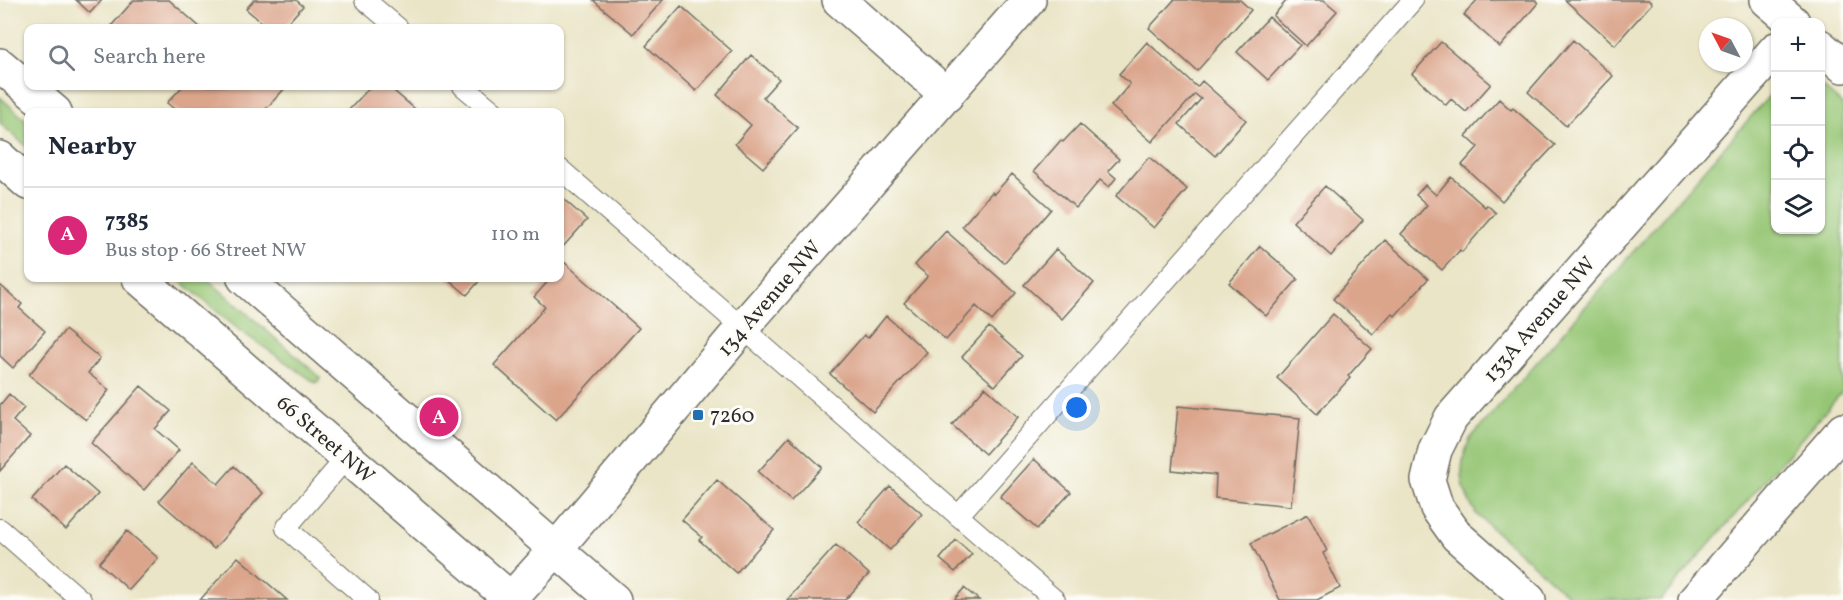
<!DOCTYPE html>
<html lang="en">
<head>
<meta charset="utf-8">
<style>
  body { margin:0; font-family:Vollkorn,serif; background:#f6f6f7; color:#1f2937 }
  .controls { position:absolute; right:18px; top:18px; display:grid; overflow:hidden; border-radius:12px; box-shadow:0 2px 4px #0004 }
  .controls button { width:54px; height:54px; display:grid; place-items:center; padding:0; border:0; border-bottom:2px solid #e0e1e3; background:#fff; color:#1f2937; font:30px sans-serif }
  .compass { position:absolute; left:1699px; top:18px; width:54px; height:54px; border-radius:50%; background:#fff; box-shadow:0 2px 4px #0004; rotate:311deg }
  .you { position:absolute; left:1077px; top:408px; width:21px; height:21px; margin:-15px; border:4px solid #fff; border-radius:50%; background:#1a73e8; box-shadow:0 0 0 9px #1a73e833 }
  .badge { display:grid; place-items:center; width:39px; height:39px; border-radius:50%; background:#db2777; color:#fff; font-size:20px; font-weight:700 }
  .pin { position:absolute; translate:-50% -50%; border:3px solid #fff; box-shadow:0 2px 6px #0006 }
  .list { margin:0; padding:0; list-style:none }
  h2 { display:flex; justify-content:space-between; align-items:center; height:78px; margin:0; padding:0 24px; font-size:26px }
  h2 small { font-size:20px; font-weight:400; color:#747a83 }
  .list li { display:grid; grid-template-columns:39px 1fr auto; gap:18px; align-items:center; box-sizing:border-box; height:96px; padding:0 24px; border-top:2px solid #e0e1e3 }
  .list b { display:block; font-size:22px; white-space:nowrap }
  .list p { margin:0; font-size:20px; white-space:nowrap; color:#747a83 }
  .list em { font-size:20px; font-style:normal; color:#747a83 }
  .icon { flex:none; width:33px; height:33px; fill:none; stroke:currentColor; stroke-width:2; stroke-linecap:round; stroke-linejoin:round }
  .map { position:relative; flex:none; width:1843px; height:600px; overflow:hidden }
  .search { position:absolute; background:#fff; box-shadow:0 2px 4px #0004; left:24px; top:24px; width:540px; height:66px; display:flex; align-items:center; gap:15px; box-sizing:border-box; padding:0 21px; border-radius:12px; color:#747a83; font-size:22px }
  .panel { position:absolute; background:#fff; box-shadow:0 2px 4px #0004; left:24px; top:108px; width:540px; height:174px; border-radius:12px }
  .map>svg:first-child { display:block }
</style>
</head>
<body>
<div class="map">
<svg width="1843" height="600" viewBox="0 0 1843 600">
  <rect width="100%" height="100%" fill="#fdfcf7"/>
  <filter id="ink" filterUnits="userSpaceOnUse"><feTurbulence type="fractalNoise" baseFrequency=".0167" numOctaves="2"/><feDisplacementMap in="SourceGraphic" scale="12" xChannelSelector="R" yChannelSelector="G"/><feConvolveMatrix kernelMatrix="1 2 1 2 8 2 1 2 1" color-interpolation-filters="sRGB"/></filter>
  <filter id="wash" filterUnits="userSpaceOnUse"><feTurbulence type="fractalNoise" baseFrequency=".008" numOctaves="4" result="noise"/><feDisplacementMap in="SourceGraphic" scale="24" xChannelSelector="R" yChannelSelector="G"/><feGaussianBlur stdDeviation="1.35" result="paint"/><feColorMatrix in="noise" values="0 0 0 0 0 0 0 0 0 0 0 0 0 0 0 0 0 1.4 0 .05"/><feComposite in="paint" operator="in"/></filter>
  <g filter="url(#wash)">
    <rect width="100%" height="100%" fill="#eae5c7"/>
    <!-- green -->
    <path fill="#96c675" stroke="#607850" stroke-width="1.5" d="M1821,86L1843,105V391L1661,600H1573L1477,515C1460,488 1457,468 1470,439L1775,89L1776,230H1820Z
      M0,97L28,122V148L0,123Z
      M177,278H206L321,378L316,383L239,330Z"/>
    <g id="blocks">
      <!-- building -->
      <path fill="#dba58c" d="M76,0H102L90,13Z
        M134,0H169L201,28H116L112,25Z
        M254,0H296L303,6L283,28H268L246,9Z
        M593,0H663L633,34Z
        M1174,0H1240L1251,10L1197,71L1149,28Z
        M1287,0H1324L1337,11L1306,46L1273,16Z
        M1477,0H1535L1538,3L1500,47L1464,15Z
        M1565,0H1648L1652,3L1615,45Z
        M681,6L732,51L696,91L646,46Z
        M1269,17L1300,45L1268,80L1237,52Z
        M1573,40L1613,76L1566,126L1528,92Z
        M1147,42L1197,87L1202,81L1246,120L1215,156L1179,124L1201,99L1195,94L1152,142L1111,106L1130,84L1119,74Z
        M1441,42L1491,84L1466,112L1451,99L1446,105L1412,74Z
        M751,55L779,79L763,97L798,128L763,168L735,144L751,125L717,95Z
        M183,86H287L263,112H178L167,103Z
        M371,86H388L415,109L411,112H350L348,111Z
        M1499,99L1511,110L1513,108L1555,145L1502,201L1462,165L1478,147L1466,136Z
        M1080,124L1119,159L1108,171L1116,178L1109,187L1100,180L1076,208L1034,171L1061,140L1063,142Z
        M1149,157L1187,189L1154,228L1116,196Z
        M1012,174L1051,209L1004,263L962,226L992,192L994,194Z
        M1451,177L1485,207L1487,205L1496,213L1462,252L1460,250L1442,270L1401,234L1427,205L1416,195L1425,185L1436,195Z
        M1325,186L1363,220L1331,256L1293,222Z
        M560,196L587,220L560,250Z
        M946,231L1016,293L992,321L976,306L946,340L904,303L928,276L915,265Z
        M1385,240L1428,279L1395,316L1392,313L1373,334L1333,299Z
        M1260,246L1298,279L1266,316L1229,283Z
        M1056,249L1094,283L1062,319L1024,285Z
        M564,262L639,328L556,420L494,365L545,307L534,297L551,278H560V268Z
        M447,278H482L467,295Z
        M0,285L22,304L19,308L45,331L13,368L0,356Z
        M1333,314L1372,349L1348,376L1350,378L1317,414L1277,378Z
        M886,316L927,352L873,412L830,374L864,335L868,338Z
        M989,327L1022,356L995,386L962,357Z
        M65,330L100,358L88,373L109,390L86,420L29,375Z
        M141,386L171,411L155,429L179,450L144,490L91,443Z
        M985,387L1018,417L985,454L952,425Z
        M9,394L24,408L13,421L30,436L0,471V405Z
        M1178,406L1300,418L1291,506L1215,498L1216,475L1172,470Z
        M789,437L822,467L791,501L758,472Z
        M1034,459L1071,492L1037,529L1000,497Z
        M193,462L218,484L234,466L263,493L214,549L159,501Z
        M64,464L98,494L66,530L32,500Z
        M717,480L774,530L736,573L699,540L702,537L682,520Z
        M890,486L922,514L890,550L858,522Z
        M1308,514L1327,551L1323,553L1340,588L1317,600H1280L1251,543Z
        M127,531L158,558L129,590L99,563Z
        M956,540L972,554L955,572L940,559Z
        M836,545L869,574L845,600H787Z
        M238,557L287,600H200Z
        M964,588L979,600H954Z"/>
    </g>
  </g>
  <g filter="url(#ink)">
    <use href="#blocks" fill-opacity="0" stroke="#6e6c62" stroke-width="1.5"/>
    <g fill="none" stroke-linecap="round" stroke-linejoin="round">
      <!-- lane casing -->
      <g stroke="#6e6c62" stroke-width="22">
        <path id="lane" d="M365,0L398,28
          M463,86L494,112
          M560,169L1055,600
          M347,457L286,528L368,600
          M958,516L1413,0
          M0,529L81,600"/>
      </g>
      <!-- street casing -->
      <g stroke="#6e6c62" stroke-width="36">
        <path id="street" d="M839,0L947,95
          M1767,0L1793,22
          M1820,46L1843,66
          M1529,600L1457,536L1437,508L1428,480L1435,450L1451,418L1776,49
          M1695,600L1843,430"/>
      </g>
      <!-- secondary casing -->
      <g stroke="#6e6c62" stroke-width="36">
        <path id="secondary" d="M0,65L55,112
          M0,158L28,183
          M139,278L512,600
          M244,278L614,600
          M510,600L556,549L742,328L1029,0"/>
      </g>
      <!-- lane -->
      <use href="#lane" stroke="#fff" stroke-width="20"/>
      <!-- street -->
      <use href="#street" stroke="#fff" stroke-width="33"/>
      <!-- secondary -->
      <use href="#secondary" stroke="#fff" stroke-width="33"/>
    </g>
  </g>
  <!-- markers -->
  <rect fill="#1f6fb2" stroke="#fdfcf7" stroke-width="2" x="692" y="409" width="12" height="12" rx="3"/>
  <g text-anchor="middle" stroke-width="6" stroke-linejoin="round" paint-order="stroke">
    <!-- street labels -->
    <g font-size="21" fill="#2b2b2b" stroke="#fdfcf7">
      <text transform="translate(769 298) rotate(-49)" y="7">134 Avenue NW</text>
      <text transform="translate(1539 319) rotate(-49)" y="7">133A Avenue NW</text>
      <text transform="translate(326 439) rotate(41)" y="7">66 Street NW</text>
    </g>
    <!-- poi labels -->
    <g font-size="21" fill="#2b2b2b" stroke="#fdfcf7" text-anchor="start">
      <text x="710" y="422">7260</text>
    </g>
  </g>
</svg>
<div class="controls">
<button>+</button>
<button>−</button>
<button><svg class="icon" aria-label="locate" viewBox="0 0 24 24"><circle cx="12" cy="12" r="6"/><path d="M12 2v4M12 18v4M2 12h4M18 12h4"/></svg></button>
<button><svg class="icon" aria-label="layers" viewBox="0 0 24 24"><path d="M12 4l9 5-9 5-9-5zM3 14l9 5 9-5"/></svg></button>
</div>
<svg class="compass" viewBox="-18 -18 36 36"><path d="M0-13l5 13h-10z" fill="#e53935"/><path d="M0 13l5-13h-10z" fill="#747a83"/></svg>
<div class="you"></div>
<div class="pin badge" style="left:439px;top:417px">A</div>
<div class="search"><svg class="icon" aria-label="search" viewBox="0 0 24 24"><circle cx="10" cy="10" r="6"/><path d="M15 15l6 6"/></svg>Search here</div>
<section class="panel">
<h2>Nearby<small></small></h2>
<ul class="list">
<li><span class="badge">A</span><div><b>7385</b><p>Bus stop · 66 Street NW</p></div><em>110 m</em></li>
</ul>
</section>
</div>
</body>
</html>
